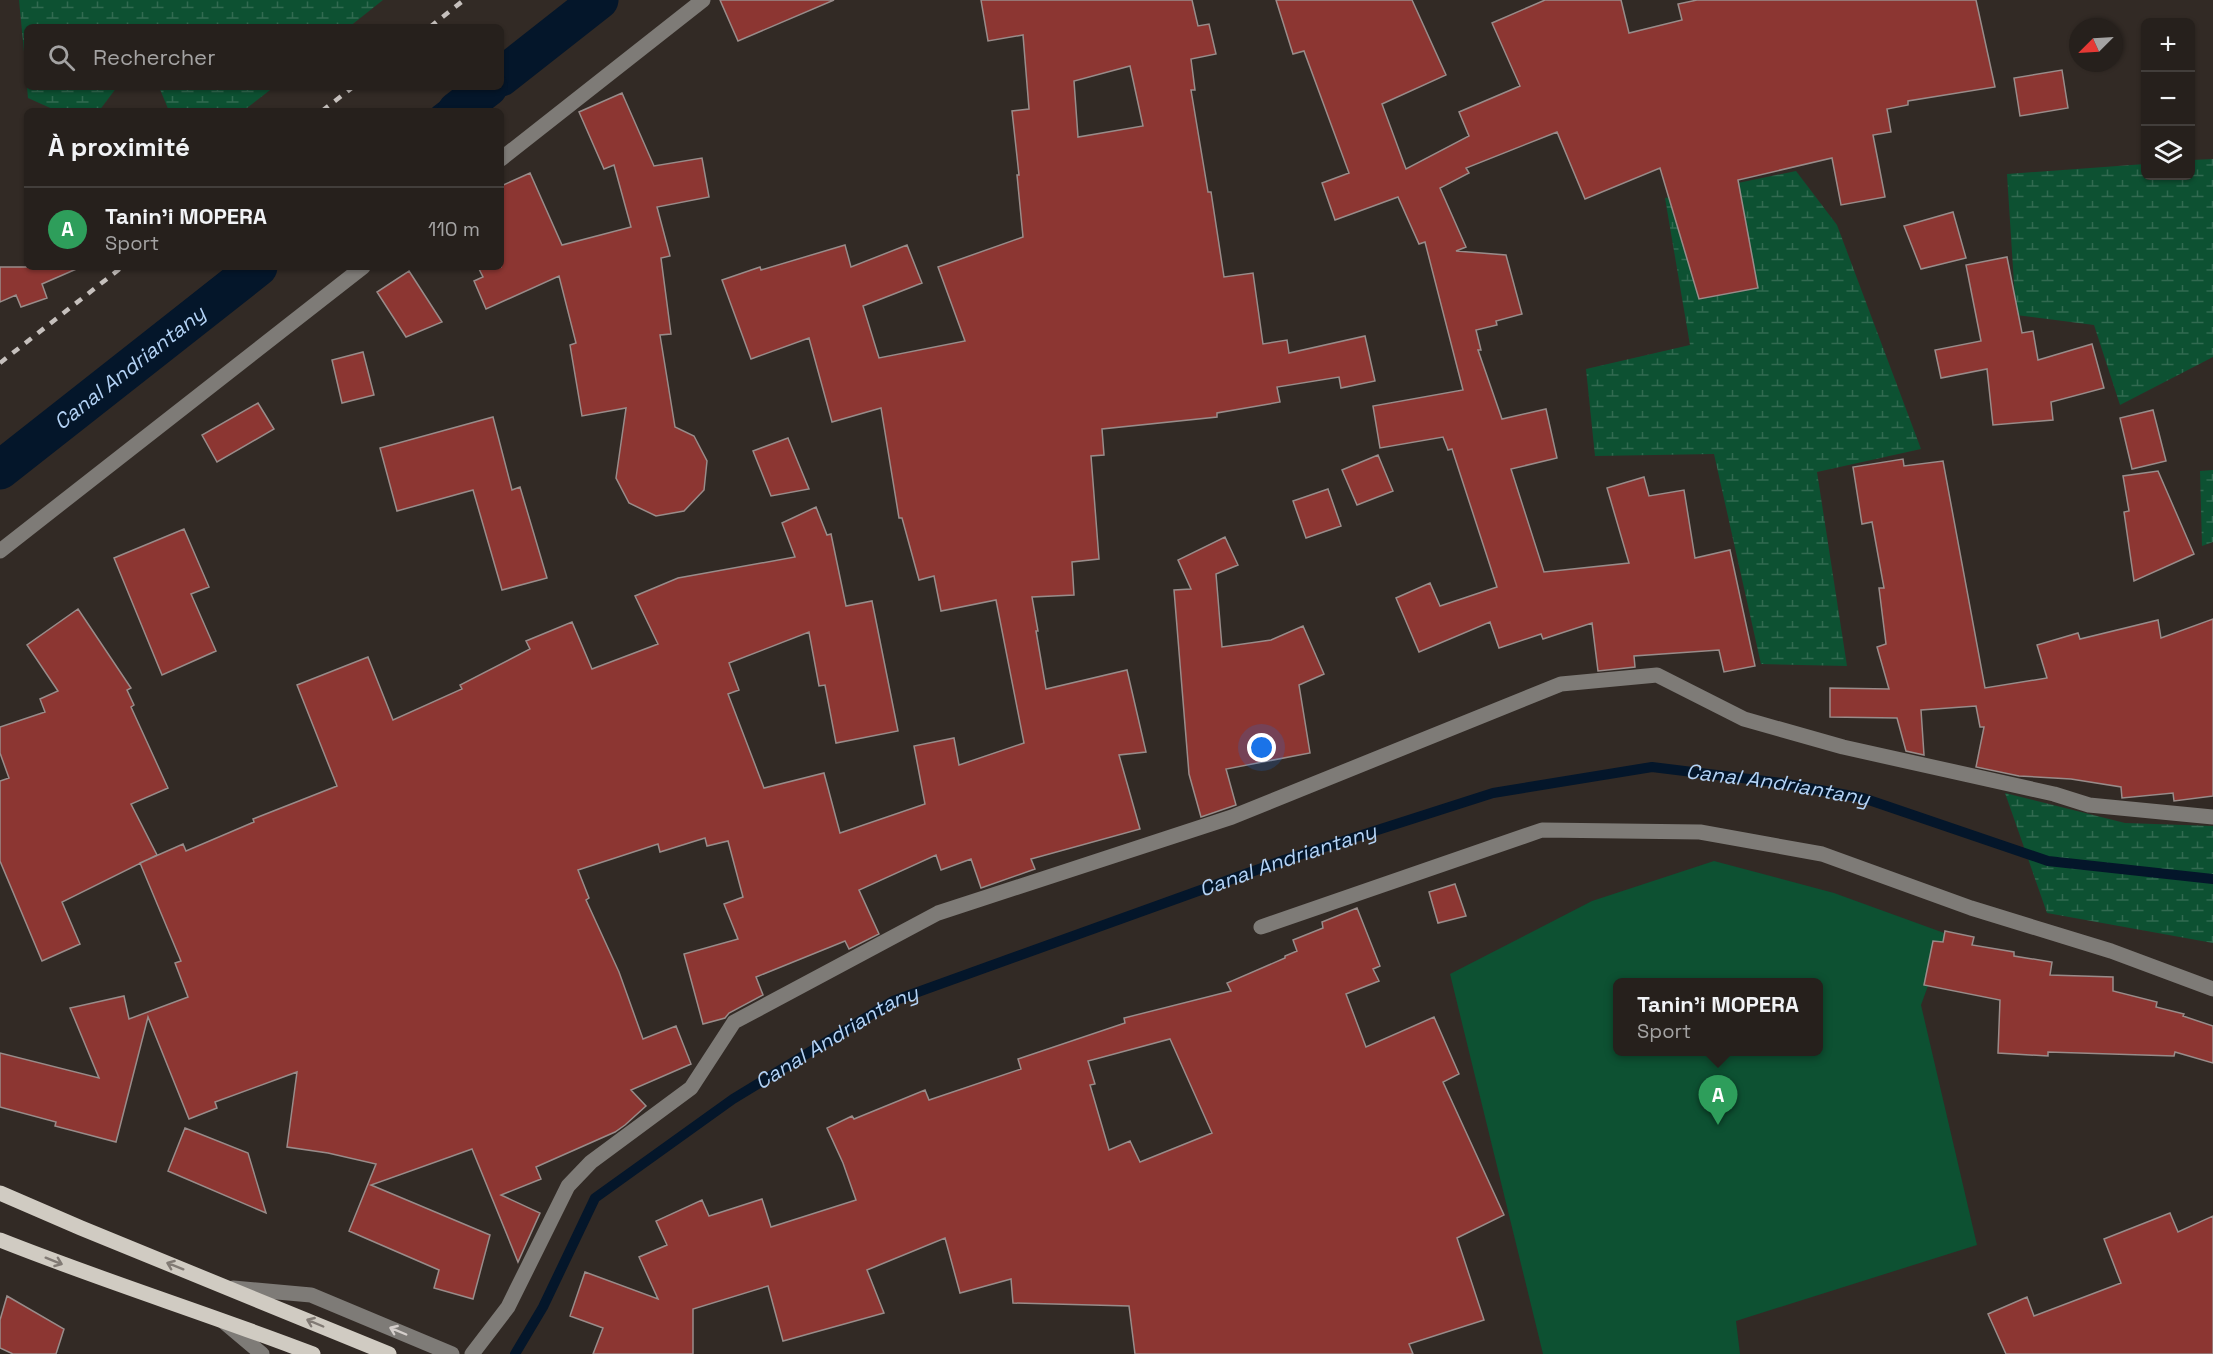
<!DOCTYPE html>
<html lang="fr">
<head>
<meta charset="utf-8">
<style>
  body { margin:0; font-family:"Space Grotesk",sans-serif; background:#2e2825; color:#f1f3f6 }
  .controls { position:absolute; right:18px; top:18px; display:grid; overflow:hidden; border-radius:9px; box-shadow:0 2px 4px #0004 }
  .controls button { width:54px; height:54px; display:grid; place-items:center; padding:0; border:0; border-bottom:2px solid #423e3b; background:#26201c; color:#f1f3f6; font:30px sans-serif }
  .compass { position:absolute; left:2069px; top:18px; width:54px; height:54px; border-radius:50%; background:#26201c; box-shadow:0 2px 4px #0004; rotate:246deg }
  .you { position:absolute; left:1262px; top:748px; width:21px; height:21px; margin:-15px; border:4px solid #fff; border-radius:50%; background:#1a73e8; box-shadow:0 0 0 9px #1a73e833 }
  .badge { display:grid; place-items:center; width:39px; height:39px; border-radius:50%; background:#6ac3f1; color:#fff; font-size:20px; font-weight:700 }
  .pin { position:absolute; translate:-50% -50px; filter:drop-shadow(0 2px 3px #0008) }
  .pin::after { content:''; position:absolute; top:32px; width:21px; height:18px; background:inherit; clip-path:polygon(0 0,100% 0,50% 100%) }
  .popup { position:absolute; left:1613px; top:978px; width:210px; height:78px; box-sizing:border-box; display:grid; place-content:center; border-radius:9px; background:#26201c; filter:drop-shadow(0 2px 4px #0005); font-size:20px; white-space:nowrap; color:#a4a3a3 }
  .popup b { font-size:22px; color:#f1f3f6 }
  .popup::after { content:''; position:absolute; left:50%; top:100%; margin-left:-12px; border:12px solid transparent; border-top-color:#26201c }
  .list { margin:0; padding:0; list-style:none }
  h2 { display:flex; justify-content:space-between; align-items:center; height:78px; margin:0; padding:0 24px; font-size:26px }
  h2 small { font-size:20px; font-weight:400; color:#a4a3a3 }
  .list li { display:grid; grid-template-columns:39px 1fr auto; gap:18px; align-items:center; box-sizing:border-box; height:84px; padding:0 24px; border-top:2px solid #423e3b }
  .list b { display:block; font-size:22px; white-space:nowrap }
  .list p { margin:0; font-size:20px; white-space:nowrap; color:#a4a3a3 }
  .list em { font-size:20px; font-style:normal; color:#a4a3a3 }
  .icon { flex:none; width:33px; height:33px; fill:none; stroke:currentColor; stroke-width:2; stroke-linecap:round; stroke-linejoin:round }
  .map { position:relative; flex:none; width:2213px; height:1354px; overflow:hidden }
  .search { position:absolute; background:#26201c; box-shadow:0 2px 4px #0004; left:24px; top:24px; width:480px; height:66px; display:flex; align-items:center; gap:15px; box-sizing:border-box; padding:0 21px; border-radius:9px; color:#a4a3a3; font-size:22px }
  .panel { position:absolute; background:#26201c; box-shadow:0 2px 4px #0004; left:24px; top:108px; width:480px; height:162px; border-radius:9px }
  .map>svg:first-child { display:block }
</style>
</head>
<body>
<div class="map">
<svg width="2213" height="1354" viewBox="0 0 2213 1354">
  <defs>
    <pattern id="wetland-marsh" width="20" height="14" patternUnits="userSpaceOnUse" patternTransform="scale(1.5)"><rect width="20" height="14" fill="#0d5132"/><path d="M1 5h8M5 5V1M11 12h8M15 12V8" fill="none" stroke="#316a50"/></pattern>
  </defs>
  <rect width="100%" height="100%" fill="#322a25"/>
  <!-- wetland -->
  <path fill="url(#wetland-marsh)" d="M19,0H383L349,27H27V83Z
    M27,87H117L99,111H57L28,98Z
    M159,87H274L243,111H169Z
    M2213,159V357L2120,405L2094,325L2016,315L2007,174L2145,164L2146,176H2190L2191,160Z
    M1796,171L1837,225L1921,449L1817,472L1847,666L1761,664L1714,454L1595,456L1586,369L1690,345L1665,198Z
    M2213,470V542L2202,546L2200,471Z
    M2005,793L2125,823L2213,826V943L2047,913Z"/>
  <!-- pitch -->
  <path fill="#0d5132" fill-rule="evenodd" d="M1714,861L1834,893L1947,934L1921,1005L1977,1245L1736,1321L1740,1354H1543L1450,974L1592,901ZM1618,982H1818V1052H1618Z"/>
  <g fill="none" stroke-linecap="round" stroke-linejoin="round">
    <!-- stream -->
    <g stroke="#04162a" stroke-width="10">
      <path d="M501,60L579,0"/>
      <path d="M436,111L467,87"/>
      <path d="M0,454L235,267"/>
      <path id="s1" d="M515,1354L543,1307L595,1198L733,1099L893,1001L1284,860L1493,793L1652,767L1782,783L1863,798L2048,861L2213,879"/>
    </g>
    <!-- canal -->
    <g stroke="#04162a" stroke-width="39">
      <path d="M501,77L599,0"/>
      <path d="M457,111L488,87"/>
      <path id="s2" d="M0,470L258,267"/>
    </g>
  </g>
  <!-- building -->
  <path fill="#8c3632" stroke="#998c8a" stroke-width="1.5" fill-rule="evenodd" d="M720,0H834L738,41Z
    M981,0H1192L1198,26L1209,24L1216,54L1191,59L1195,90H1191L1208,192H1211L1224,277L1253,273L1263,344L1287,340L1289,353L1365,336L1375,381L1341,388L1339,377L1277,387L1280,402L1217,413V417L1102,429L1104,455L1091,456L1099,559L1072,562L1074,595L1032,597L1038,631H1036L1046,689L1127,670L1146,752L1119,755L1140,829L1031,859L1035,869L981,888L971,859L941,870L936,855L859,890L879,934L849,949L845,941L756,977L763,995L729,1013L725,1018L703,1024L684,954L738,939L724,904L743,897L728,841L707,846L705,838L660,852L658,844L578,870L589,898L586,900L619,972L643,1039L676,1026L691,1064L631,1090L646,1106L625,1125L615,1132L536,1167L541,1179L501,1195L540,1213L518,1262L472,1149L371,1185L490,1235L473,1299L434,1288L439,1270L349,1231L376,1164L328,1153L287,1147L297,1072L215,1102L217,1108L189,1119L148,1017L116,1142L55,1126L56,1122L0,1107V1053L99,1078L70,1008L124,996L129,1019L188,997L175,963L181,961L140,863L183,844L186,851L254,822L253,819L337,786L297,685L368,657L393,720L462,689L460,685L530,649L526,641L572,622L592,669L658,644L635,596L678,578L795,557L782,523L816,507L827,535L831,534L846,606L872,601L898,731L836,743L825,685L819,686L809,632L729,663L739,690L728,694L764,788L824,773L840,833L925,804L914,746L954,738L959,765L1024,743L996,600L941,611L934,576L919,580L902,518H899L881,408L832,422L809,338L751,359L722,280L760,267L761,270L845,245L851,267L907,245L922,283L863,306L879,358L965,341L938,267L1023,237L1017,175H1019L1012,111L1029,109L1023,35L988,41ZM1130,66L1143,126L1078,137L1074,81Z
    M1276,0H1412L1446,75L1382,104L1406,169L1469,136L1459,112L1520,86L1492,23L1545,0H1621L1629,33L1682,20L1678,4L1697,0H1976L1995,87L1908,101V105L1887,109L1891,132L1873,135L1885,197L1841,205L1832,158L1738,180L1758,288L1699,299L1660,168L1585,199L1557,132L1466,168L1469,173L1440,188L1466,247L1456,251L1506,255L1522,314L1496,321L1497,325L1476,330L1481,350H1478L1502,419L1546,409L1557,458L1511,469L1544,572L1629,563L1607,488L1644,477L1649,496L1684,490L1695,558L1730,550L1755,666L1724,672L1719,650L1634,656L1635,667L1598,671L1592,623L1543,639L1541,634L1499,648L1490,622L1419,652L1396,598L1430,583L1440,606L1497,587L1452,449L1448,450L1443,437L1380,448L1373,406L1463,390L1425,242L1419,244L1398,197L1335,220L1322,183L1349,173L1304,51L1293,54Z
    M2062,70L2068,108L2020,116L2014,78Z
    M622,93L654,166L702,158L709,197L657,207L670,256L661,258L671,334L660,335L675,427L694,436L707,461L704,490L684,511L656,516L629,503L616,478L626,408L582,416L570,345L576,343L559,276L486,309L474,281L483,277L478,267H501V186L530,173L562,245L631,227L614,165L604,169L579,112Z
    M1953,212L1966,258L1921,269L1904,226Z
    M2007,257L2022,333L2033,331L2038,360L2092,344L2104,388L2051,402L2053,420L1993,425L1987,369L1941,378L1935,350L1981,341L1966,265Z
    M0,267H81L42,284L47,298L21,307L16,295L0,302Z
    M409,271L442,322L406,337L377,292Z
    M363,352L374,395L342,403L332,360Z
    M258,403L274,429L217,462L202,435Z
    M2153,410L2166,461L2132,469L2120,418Z
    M493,417L512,490L520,487L547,578L502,590L473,490L397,511L380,448Z
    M788,438L809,489L771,496L753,451Z
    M1378,455L1393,491L1357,505L1342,470Z
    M1903,459L1904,466L1943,461L1985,688L2047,678L2037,645L2078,633L2080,639L2158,620L2161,638L2213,619V796L2174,801L2173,793L2122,798L2121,787L2071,779L2019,776L1976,767L1984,727H1980L1976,706L1921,710L1924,755L1906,751L1897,718L1830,717V688L1889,689L1877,647L1886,644L1879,588H1884L1872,522L1862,524L1853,467Z
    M2158,471L2194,554L2134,581L2124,512L2129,511L2123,476Z
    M1328,489L1341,526L1306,538L1293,501Z
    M184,529L209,587L191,594L216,651L162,675L114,558Z
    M1225,537L1238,565L1216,574L1222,647L1271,640L1303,626L1324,674L1299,685L1310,753L1226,769L1236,805L1201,817L1189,774L1174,590L1191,589L1178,560Z
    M78,609L131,688L127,690L134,705L131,707L168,788L131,804L157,855L62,902L80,944L42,961L0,861V781L9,778L0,753V727L45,712L40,699L58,691L27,645Z
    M1455,884L1466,916L1438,923L1429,892Z
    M1357,908L1380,966L1373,969L1379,981L1346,994L1366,1047L1434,1017L1459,1074L1443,1082L1504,1215L1457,1238L1484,1320L1409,1344L1413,1354H1135L1129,1306L1013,1303L1011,1279L960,1293L945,1238L867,1270L884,1313L783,1341L768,1286L693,1309V1354H593L603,1328L570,1316L585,1272L658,1299L639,1257L667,1245L656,1221L702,1200L709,1216L762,1199L771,1227L856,1200L843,1163L827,1128L852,1116L854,1119L925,1090L929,1100L1021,1069L1018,1059L1125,1023L1124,1018L1231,991L1227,983L1285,958V956L1297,951L1293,940L1323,928L1322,922ZM1170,1039L1212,1133L1140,1162L1130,1141L1109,1150L1090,1085L1095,1084L1088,1061Z
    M1945,931L1974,937L1972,945L2014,952V956L2052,962L2050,975L2113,977V991L2157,1002L2156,1007L2184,1014L2183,1016L2213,1026V1063L2175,1052L2174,1056L2048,1052V1056L1998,1053L2000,1000L1924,985L1933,941L1943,942Z
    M185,1128L248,1153L266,1213L168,1171Z
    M2170,1213L2178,1232L2213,1216V1354H2006L1988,1314L2027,1297L2034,1316L2121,1283L2104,1239Z
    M7,1296L64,1329L56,1354H13L0,1348V1320Z"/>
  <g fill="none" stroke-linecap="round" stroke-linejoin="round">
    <!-- minor -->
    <path stroke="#7e7b77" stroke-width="15" d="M501,159L703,0
      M0,551L363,267
      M1261,927L1542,830L1700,832L1822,854L1971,908L2111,951L2213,989
      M233,1288L311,1295L452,1354
      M224,1322L262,1354
      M472,1354L508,1307L568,1186L591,1162L691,1088L734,1022L938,913L1232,817L1561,684L1657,675L1744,719L1843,747L2054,794L2089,805L2213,817"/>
    <!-- major -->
    <path stroke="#d0cbc2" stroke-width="15" d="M0,1193L81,1228L389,1354
      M0,1240C103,1281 209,1314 313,1354"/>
    <!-- rail -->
    <path stroke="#c6c0bd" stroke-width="4.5" stroke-dasharray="8 8" stroke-linecap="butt" d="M430,27L464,0
      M322,111L353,87
      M0,363L122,267"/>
  </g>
  <!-- one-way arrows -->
  <defs><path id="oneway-shaft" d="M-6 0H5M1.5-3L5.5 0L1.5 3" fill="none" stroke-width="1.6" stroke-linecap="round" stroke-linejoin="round" transform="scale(1.5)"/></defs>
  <g stroke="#817a74">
    <use href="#oneway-shaft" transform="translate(54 1261) rotate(22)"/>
    <use href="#oneway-shaft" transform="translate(175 1266) rotate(-158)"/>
    <use href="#oneway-shaft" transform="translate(315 1323) rotate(-157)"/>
  </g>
  <use stroke="#d4cecb" href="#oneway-shaft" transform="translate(398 1331) rotate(-157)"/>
  <g text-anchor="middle" stroke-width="5" stroke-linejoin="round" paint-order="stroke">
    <!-- water labels -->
    <g font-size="21" font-style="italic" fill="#b3d2f5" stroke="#322a25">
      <text dy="7" stroke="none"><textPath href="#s2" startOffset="165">Canal Andriantany</textPath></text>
      <text dy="7" stroke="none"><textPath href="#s1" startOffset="1456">Canal Andriantany</textPath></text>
      <text dy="7" stroke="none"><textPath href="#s1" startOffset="952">Canal Andriantany</textPath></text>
      <text dy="7" stroke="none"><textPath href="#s1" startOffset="466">Canal Andriantany</textPath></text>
    </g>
  </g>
</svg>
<div class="controls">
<button>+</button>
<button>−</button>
<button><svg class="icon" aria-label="layers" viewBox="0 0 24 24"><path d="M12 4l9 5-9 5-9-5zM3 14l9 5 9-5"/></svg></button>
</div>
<svg class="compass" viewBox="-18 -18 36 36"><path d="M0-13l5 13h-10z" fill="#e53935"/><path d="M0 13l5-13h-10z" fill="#a4a3a3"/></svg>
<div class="you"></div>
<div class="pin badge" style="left:1718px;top:1125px;background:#2e9e5b">A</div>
<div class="popup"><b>Tanin'i MOPERA</b>Sport</div>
<div class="search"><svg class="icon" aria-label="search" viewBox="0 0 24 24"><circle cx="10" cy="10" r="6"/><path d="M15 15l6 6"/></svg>Rechercher</div>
<section class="panel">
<h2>À proximité<small></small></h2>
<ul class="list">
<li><span class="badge" style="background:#2e9e5b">A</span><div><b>Tanin'i MOPERA</b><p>Sport</p></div><em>110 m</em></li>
</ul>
</section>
</div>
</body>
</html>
